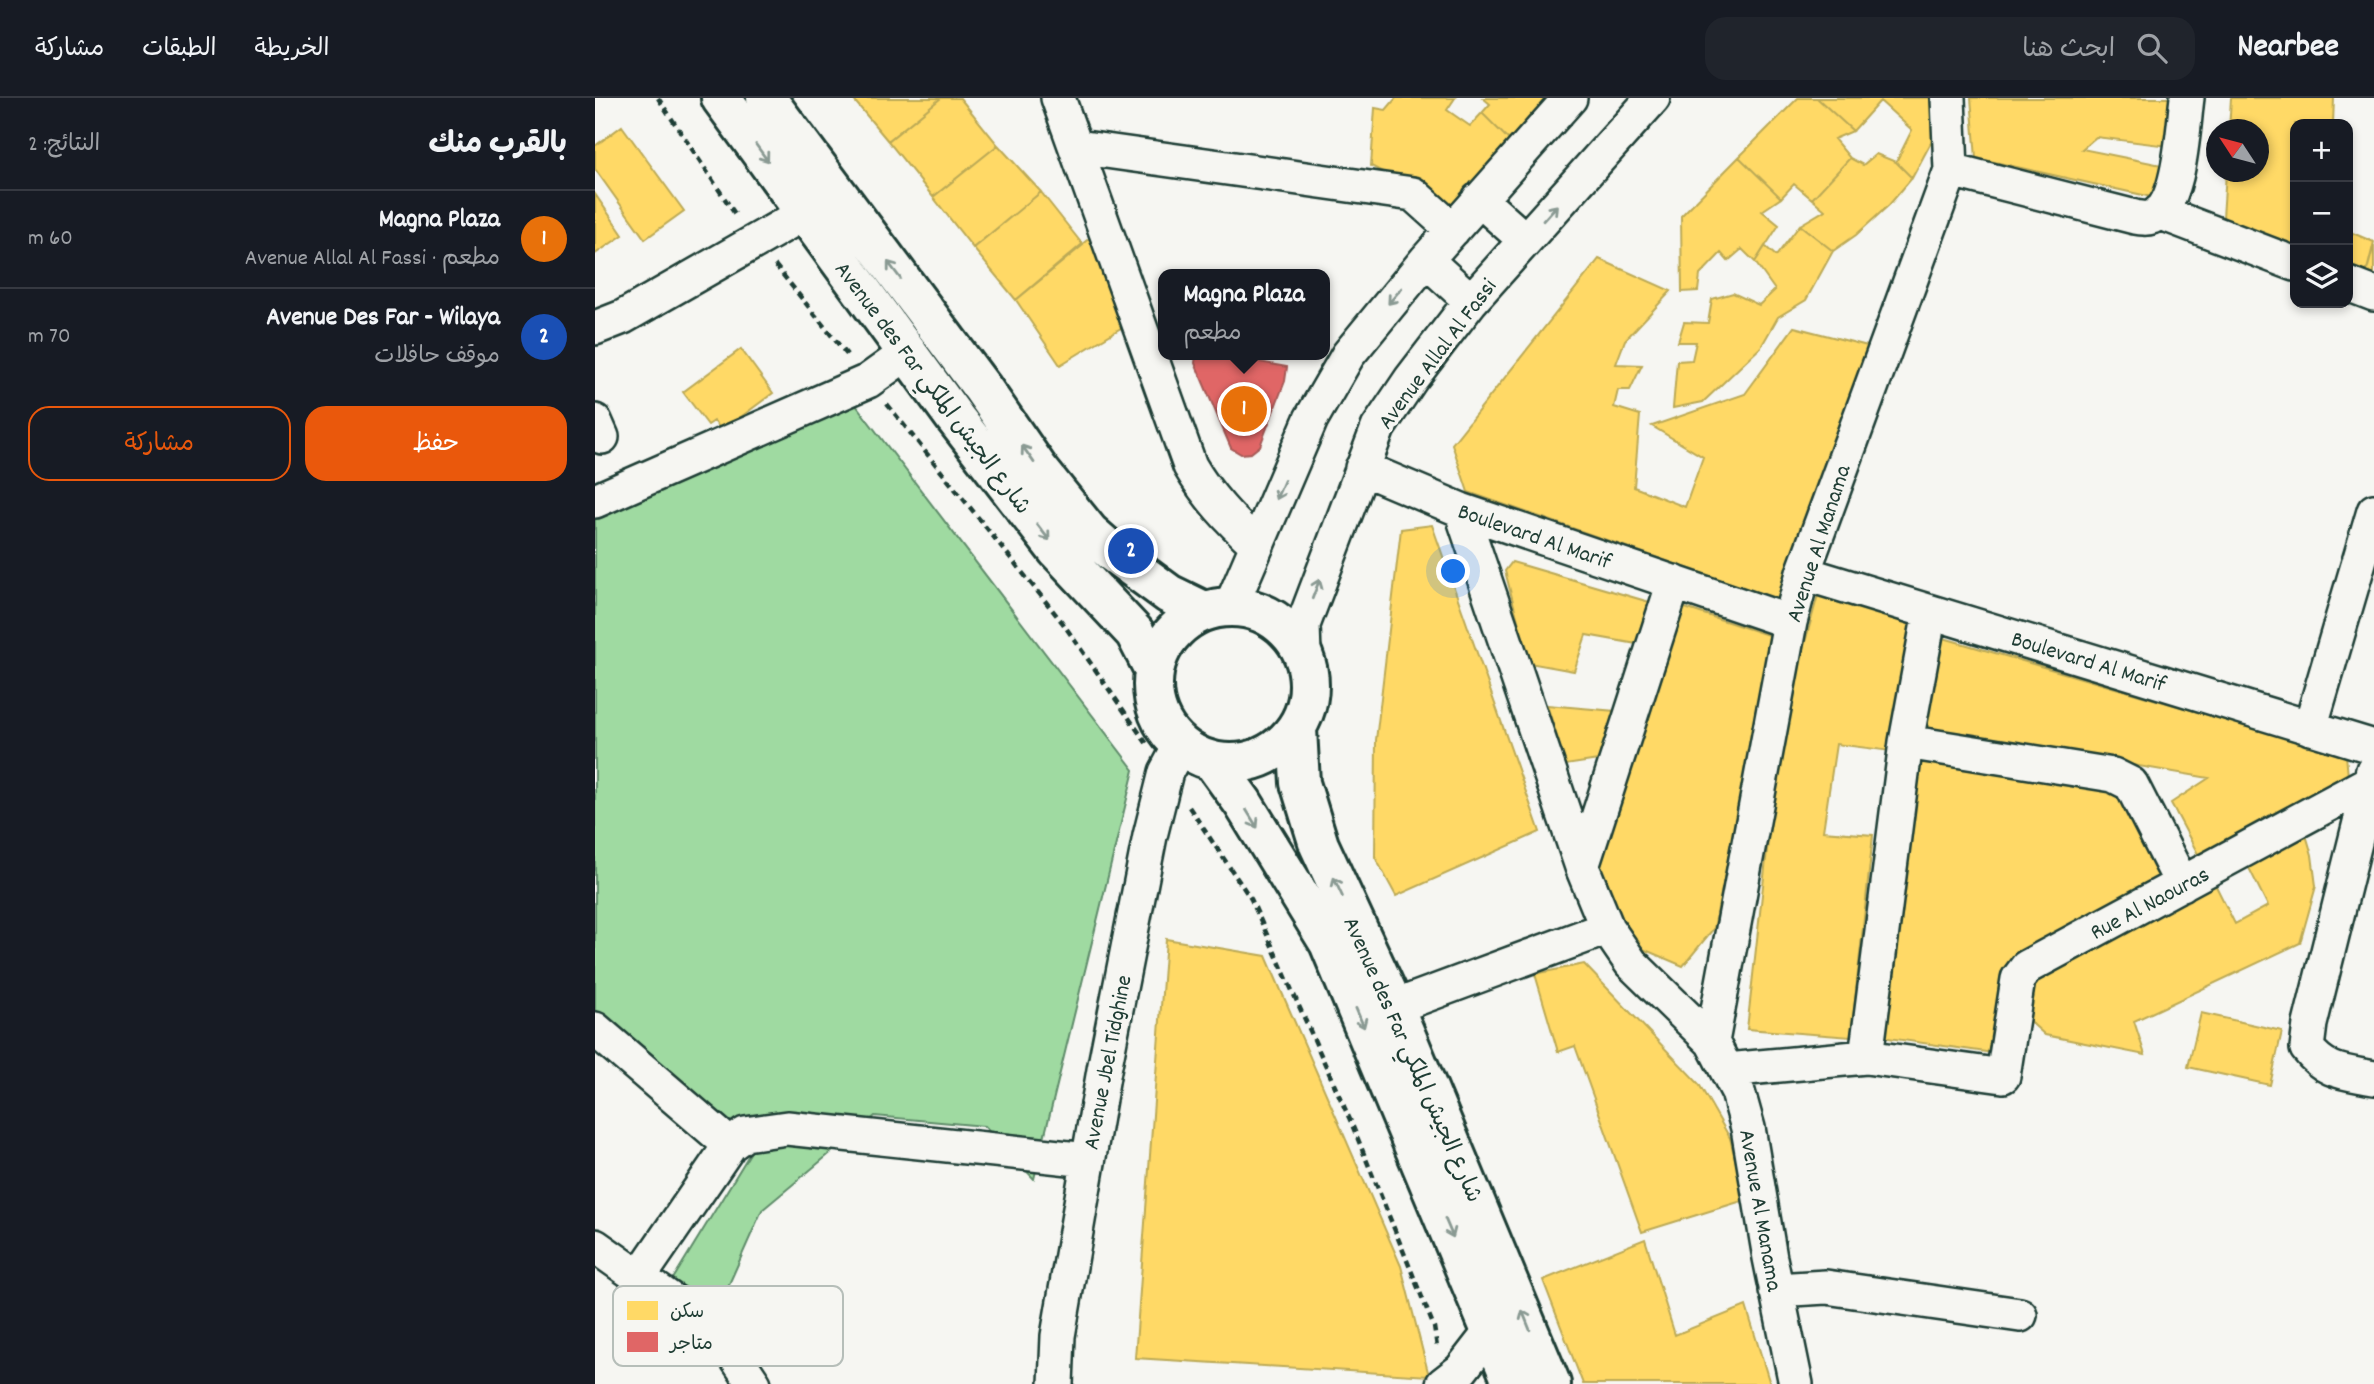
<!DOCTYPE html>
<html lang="ar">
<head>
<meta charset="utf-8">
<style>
  body { margin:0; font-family:Dekko,"Playpen Sans Arabic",sans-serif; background:#20242c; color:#f1f3f6; direction:rtl }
  .controls { position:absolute; right:21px; top:21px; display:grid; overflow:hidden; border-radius:14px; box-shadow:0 4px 10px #0003 }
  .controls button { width:63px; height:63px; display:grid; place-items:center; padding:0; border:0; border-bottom:2px solid #363941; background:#171b24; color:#f1f3f6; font:35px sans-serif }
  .compass { position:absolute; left:1611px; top:21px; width:63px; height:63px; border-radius:50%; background:#171b24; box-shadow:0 4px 10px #0003; rotate:306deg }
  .you { position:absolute; left:859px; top:474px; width:24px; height:24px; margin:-18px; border:5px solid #fff; border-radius:50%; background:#1a73e8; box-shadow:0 0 0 10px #1a73e833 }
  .badge { display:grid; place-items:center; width:46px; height:46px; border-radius:50%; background:#ea580c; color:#fff; font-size:23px; font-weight:700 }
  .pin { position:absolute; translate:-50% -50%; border:4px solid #fff; box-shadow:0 2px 7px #0006 }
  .popup { position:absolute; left:563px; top:171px; width:172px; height:91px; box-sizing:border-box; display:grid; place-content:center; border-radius:14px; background:#171b24; filter:drop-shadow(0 2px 5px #0005); font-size:23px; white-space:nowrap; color:#9ea1a6 }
  .popup b { font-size:26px; color:#f1f3f6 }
  .popup::after { content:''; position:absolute; left:50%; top:100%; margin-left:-14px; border:14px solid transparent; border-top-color:#171b24 }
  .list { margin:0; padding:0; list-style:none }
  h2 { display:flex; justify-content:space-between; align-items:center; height:91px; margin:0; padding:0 28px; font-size:30px }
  h2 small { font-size:23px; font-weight:400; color:#9ea1a6 }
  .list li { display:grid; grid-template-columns:46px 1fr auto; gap:21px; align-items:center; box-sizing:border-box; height:98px; padding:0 28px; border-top:2px solid #363941 }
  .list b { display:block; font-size:26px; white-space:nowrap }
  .list p { margin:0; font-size:23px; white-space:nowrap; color:#9ea1a6 }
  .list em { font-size:23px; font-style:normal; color:#9ea1a6 }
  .actions { display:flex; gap:14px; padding:21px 28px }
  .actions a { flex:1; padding:16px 0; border:2px solid #ea580c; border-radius:21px; text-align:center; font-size:24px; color:#ea580c }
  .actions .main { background:#ea580c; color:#fff }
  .icon { flex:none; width:38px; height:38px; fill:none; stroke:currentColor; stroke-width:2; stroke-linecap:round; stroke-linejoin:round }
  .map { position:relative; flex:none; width:1779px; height:1286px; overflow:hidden; direction:ltr }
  header { display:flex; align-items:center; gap:42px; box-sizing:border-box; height:98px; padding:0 35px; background:#171b24; border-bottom:2px solid #363941 }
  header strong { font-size:33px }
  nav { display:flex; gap:38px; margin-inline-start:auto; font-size:24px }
  .search { width:490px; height:63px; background:#20242c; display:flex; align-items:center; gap:18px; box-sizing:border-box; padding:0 24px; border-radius:21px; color:#9ea1a6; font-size:26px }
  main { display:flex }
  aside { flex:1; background:#171b24 }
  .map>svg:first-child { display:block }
</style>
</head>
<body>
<header>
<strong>Nearbee</strong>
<div class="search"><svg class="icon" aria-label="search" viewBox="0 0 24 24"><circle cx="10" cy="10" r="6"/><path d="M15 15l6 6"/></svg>ابحث هنا</div>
<nav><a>الخريطة</a><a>الطبقات</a><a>مشاركة</a></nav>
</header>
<main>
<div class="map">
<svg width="1779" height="1286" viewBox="0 0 1779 1286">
  <rect width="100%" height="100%" fill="#f6f6f2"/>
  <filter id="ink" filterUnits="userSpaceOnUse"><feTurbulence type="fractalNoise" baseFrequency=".0143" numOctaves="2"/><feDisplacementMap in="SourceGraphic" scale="14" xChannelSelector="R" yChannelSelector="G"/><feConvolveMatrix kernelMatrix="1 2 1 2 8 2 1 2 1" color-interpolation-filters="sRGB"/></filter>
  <g filter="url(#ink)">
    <!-- green -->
    <path fill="#9fdaa1" stroke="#5f8c6a" stroke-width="2" d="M248,290L539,672L439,1081L389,1028L280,1018L167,1112L123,1211L78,1181L157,1052L0,924V401Z"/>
    <!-- homes -->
    <path fill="#ffd966" stroke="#bcaa57" stroke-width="2" d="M257,0H346L293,43Z
      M346,0H365L403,47L338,99L293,43Z
      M801,0H860L852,12L875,28L887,15L921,49L856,110L776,68L780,10L791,12Z
      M888,0H965L921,49L887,15L895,6Z
      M1203,0H1222L1258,33L1239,41L1255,60L1217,101L1199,86L1186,100L1144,59Z
      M1222,0H1335L1339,39L1317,80L1301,64L1317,32L1285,3L1258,33Z
      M1376,0H1576L1573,48L1501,39L1487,51L1576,69L1557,99L1381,60Z
      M1636,0H1739L1738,26H1700V160L1627,135L1631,74H1664V32H1634Z
      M27,28L89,113L50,141L0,71V48Z
      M403,47L446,94L378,150L338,99Z
      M1281,56L1301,64L1317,80L1294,107L1261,137L1238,153L1205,127L1230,112L1217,101L1255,60L1268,67Z
      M1144,59L1186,100L1167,113L1184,127L1160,164L1147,151L1133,163L1126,155L1105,177L1103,193L1087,194L1086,118Z
      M446,94L488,147L421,202L378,150Z
      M0,96L28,137L0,156Z
      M1205,127L1238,153L1211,202L1183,219L1166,249L1108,304L1078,310L1082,263L1097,262L1101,244H1083L1089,224L1113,225L1117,201L1138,195L1164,207L1180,192L1160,164L1170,148L1181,158Z
      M504,132L534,225L465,267L421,202Z
      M1753,133L1779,144L1769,184L1753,179Z
      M1779,147V188L1769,184Z
      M1004,161L1076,193L1030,242L1021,266L1047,267L1035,292H1023L1019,309L1045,317L1039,389L1090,409L1108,359L1057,328L1150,296L1199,229L1284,251L1190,504L873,394L857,346Z
      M146,251L178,295L127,333L119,323L113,327L88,294Z
      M837,427L945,734L801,798L780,759L781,642L806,431Z
      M917,464L1068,508L1053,548L991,537L979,573L934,565L910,473Z
      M1224,493L1320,523L1296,653L1241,646L1228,733L1278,737L1256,939L1152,931L1185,636Z
      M1084,508L1179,539L1119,830L1088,868L1036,846L1003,761Z
      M1345,539L1751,657L1753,678L1604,758L1576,705L1614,680L1327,631Z
      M952,607L1020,613L1003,662L971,667Z
      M1320,660L1526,693L1571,782L1405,901L1398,955L1286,939Z
      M1709,730L1717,757L1721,788L1705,845L1539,923L1550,957L1450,937L1430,919L1437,878L1618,782L1640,826L1673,808L1651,764Z
      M571,841L671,858L806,1168L834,1278L540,1260Z
      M989,866L1104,986L1135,1040L1150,1102L1047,1134L980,948L963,954L940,876Z
      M1606,915L1687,933L1675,987L1593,969Z
      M1050,1141L1080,1237L1151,1208L1175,1286H988L948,1182Z"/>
    <!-- shops -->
    <path fill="#e06666" stroke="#a65a57" stroke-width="2" d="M601,257H626L692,269L690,283L665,348L656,355L646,356L636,350L600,265Z"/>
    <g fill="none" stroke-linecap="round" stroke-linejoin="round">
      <!-- minor casing -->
      <g stroke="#1f3d34" stroke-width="38">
        <path id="minor" d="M463,0L595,368C613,399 635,422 661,446
          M482,49L818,96L858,132
          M1356,72L1540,119C1546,120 1552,121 1557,119C1586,107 1588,28 1592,0
          M884,101L930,142
          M1564,114L1700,166
          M831,162L876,203
          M1753,186L1779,196
          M0,230L28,219L210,115
          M0,323L7,339
          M767,370L866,412L1195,524
          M0,403L273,283L312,255
          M866,412L987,769L1012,830L1036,865L1117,944L1143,994L1153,1030L1175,1160L1201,1286
          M1208,475L1779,649
          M636,508L716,321L753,257L831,162L975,0
          M709,557L708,527L783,330L816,281L876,203L1058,0
          M1715,630L1779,413
          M1311,644L1518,677L1536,686L1587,786
          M1778,672L1715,926L1712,950C1731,975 1750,974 1779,980
          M987,769L1079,484
          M799,909L1012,830
          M0,931L135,1047L45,1178
          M1117,944L1195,524L1208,475L1356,72L1353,0
          M1271,959L1311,644L1335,514
          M1132,972L1271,959L1408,978L1423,881L1432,869L1775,684
          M135,1047L150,1036L192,1030L493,1062
          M0,1148L126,1237L159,1286
          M1181,1192L1231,1189L1425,1217
          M461,1286L463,1238L509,972L555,738L571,674L585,648
          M848,1286L866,1272L897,1232"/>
      </g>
      <!-- primary casing -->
      <g stroke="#1f3d34" stroke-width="44">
        <path id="primary" d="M126,0L360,320L462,452L540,535L559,572
          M171,0L388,291L444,372L494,434L518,455L574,496L609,513
          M558 587a78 78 0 1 1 156 0a78 78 0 1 1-156 0Z
          M702,631L705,685L724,747L799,909L956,1286
          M619,665L648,705L734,845L918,1286"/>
      </g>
      <!-- path -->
      <path stroke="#1f3d34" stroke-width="4.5" stroke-dasharray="7 5" stroke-linecap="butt" d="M63,0L142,119
        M180,167L253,258
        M292,306L467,524L552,646
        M594,709L656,801L756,1024L839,1229L842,1249"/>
      <!-- minor -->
      <use href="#minor" stroke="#f6f6f2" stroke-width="33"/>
      <!-- primary -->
      <use href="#primary" stroke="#f6f6f2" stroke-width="38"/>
    </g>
    <!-- one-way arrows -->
    <defs><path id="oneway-shaft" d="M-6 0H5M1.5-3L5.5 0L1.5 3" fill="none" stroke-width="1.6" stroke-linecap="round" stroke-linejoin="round" transform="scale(1.75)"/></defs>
    <g stroke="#8a9a93">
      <use href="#oneway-shaft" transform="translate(167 55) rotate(54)"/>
      <use href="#oneway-shaft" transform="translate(955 115) rotate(-48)"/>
      <use href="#oneway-shaft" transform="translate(299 172) rotate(-127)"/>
      <use href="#oneway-shaft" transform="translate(800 198) rotate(130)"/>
      <use href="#oneway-shaft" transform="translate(433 356) rotate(-125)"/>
      <use href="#oneway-shaft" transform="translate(685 392) rotate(114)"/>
      <use href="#oneway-shaft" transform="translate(448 434) rotate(52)"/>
      <use href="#oneway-shaft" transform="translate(721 491) rotate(-69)"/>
      <use href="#oneway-shaft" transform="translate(657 721) rotate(58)"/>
      <use href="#oneway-shaft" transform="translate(743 789) rotate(-115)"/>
      <use href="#oneway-shaft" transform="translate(765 920) rotate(67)"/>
      <use href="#oneway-shaft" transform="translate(854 1130) rotate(67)"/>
      <use href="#oneway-shaft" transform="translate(931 1222) rotate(-112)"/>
    </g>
  </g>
  <g text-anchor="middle" stroke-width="7" stroke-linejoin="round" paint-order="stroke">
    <!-- street labels -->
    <g font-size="23" fill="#1f3d34" stroke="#f6f6f2">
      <text transform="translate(841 255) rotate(-53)" y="8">Avenue Allal Al Fassi</text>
      <text transform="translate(339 289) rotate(53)" y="8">Avenue des Far شارع الجيش الملكي</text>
      <text transform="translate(940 437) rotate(19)" y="8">Boulevard Al Marif</text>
      <text transform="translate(1222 445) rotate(-72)" y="8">Avenue Al Manama</text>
      <text transform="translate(1494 562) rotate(17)" y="8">Boulevard Al Marif</text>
      <text transform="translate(1554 804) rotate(-28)" y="8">Rue Al Naouras</text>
      <text transform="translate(819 961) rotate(66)" y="8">Avenue des Far شارع الجيش الملكي</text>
      <text transform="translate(511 964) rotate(-79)" y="8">Avenue Jbel Tidghine</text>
      <text transform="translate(1167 1112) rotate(80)" y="8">Avenue Al Manama</text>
    </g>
  </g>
  <!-- legend -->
  <rect x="18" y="1188" width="230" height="80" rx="10" fill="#f6f6f2" stroke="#b6beb9" stroke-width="2"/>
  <rect x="32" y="1203" width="31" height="19" fill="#ffd966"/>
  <rect x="32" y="1234" width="31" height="20" fill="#e06666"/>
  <g font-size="19" fill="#1f3d34">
    <text x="75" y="1219">سكن</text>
    <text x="75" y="1251">متاجر</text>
  </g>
</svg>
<div class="controls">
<button>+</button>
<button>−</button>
<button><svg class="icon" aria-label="layers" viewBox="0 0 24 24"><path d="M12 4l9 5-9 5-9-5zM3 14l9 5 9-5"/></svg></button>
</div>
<svg class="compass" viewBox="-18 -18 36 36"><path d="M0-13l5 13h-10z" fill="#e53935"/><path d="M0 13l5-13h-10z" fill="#9ea1a6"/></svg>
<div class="you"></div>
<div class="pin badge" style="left:649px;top:311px;background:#e8710a">1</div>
<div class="popup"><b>Magna Plaza</b>مطعم</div>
<div class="pin badge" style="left:536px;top:453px;background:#1a4fb4">2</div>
</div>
<aside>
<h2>بالقرب منك<small>النتائج: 2</small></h2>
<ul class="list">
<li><span class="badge" style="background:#e8710a">1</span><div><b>Magna Plaza</b><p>مطعم · Avenue Allal Al Fassi</p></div><em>60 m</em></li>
<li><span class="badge" style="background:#1a4fb4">2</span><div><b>Avenue Des Far - Wilaya</b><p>موقف حافلات</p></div><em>70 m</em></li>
</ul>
<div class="actions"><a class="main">حفظ</a><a>مشاركة</a></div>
</aside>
</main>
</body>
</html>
